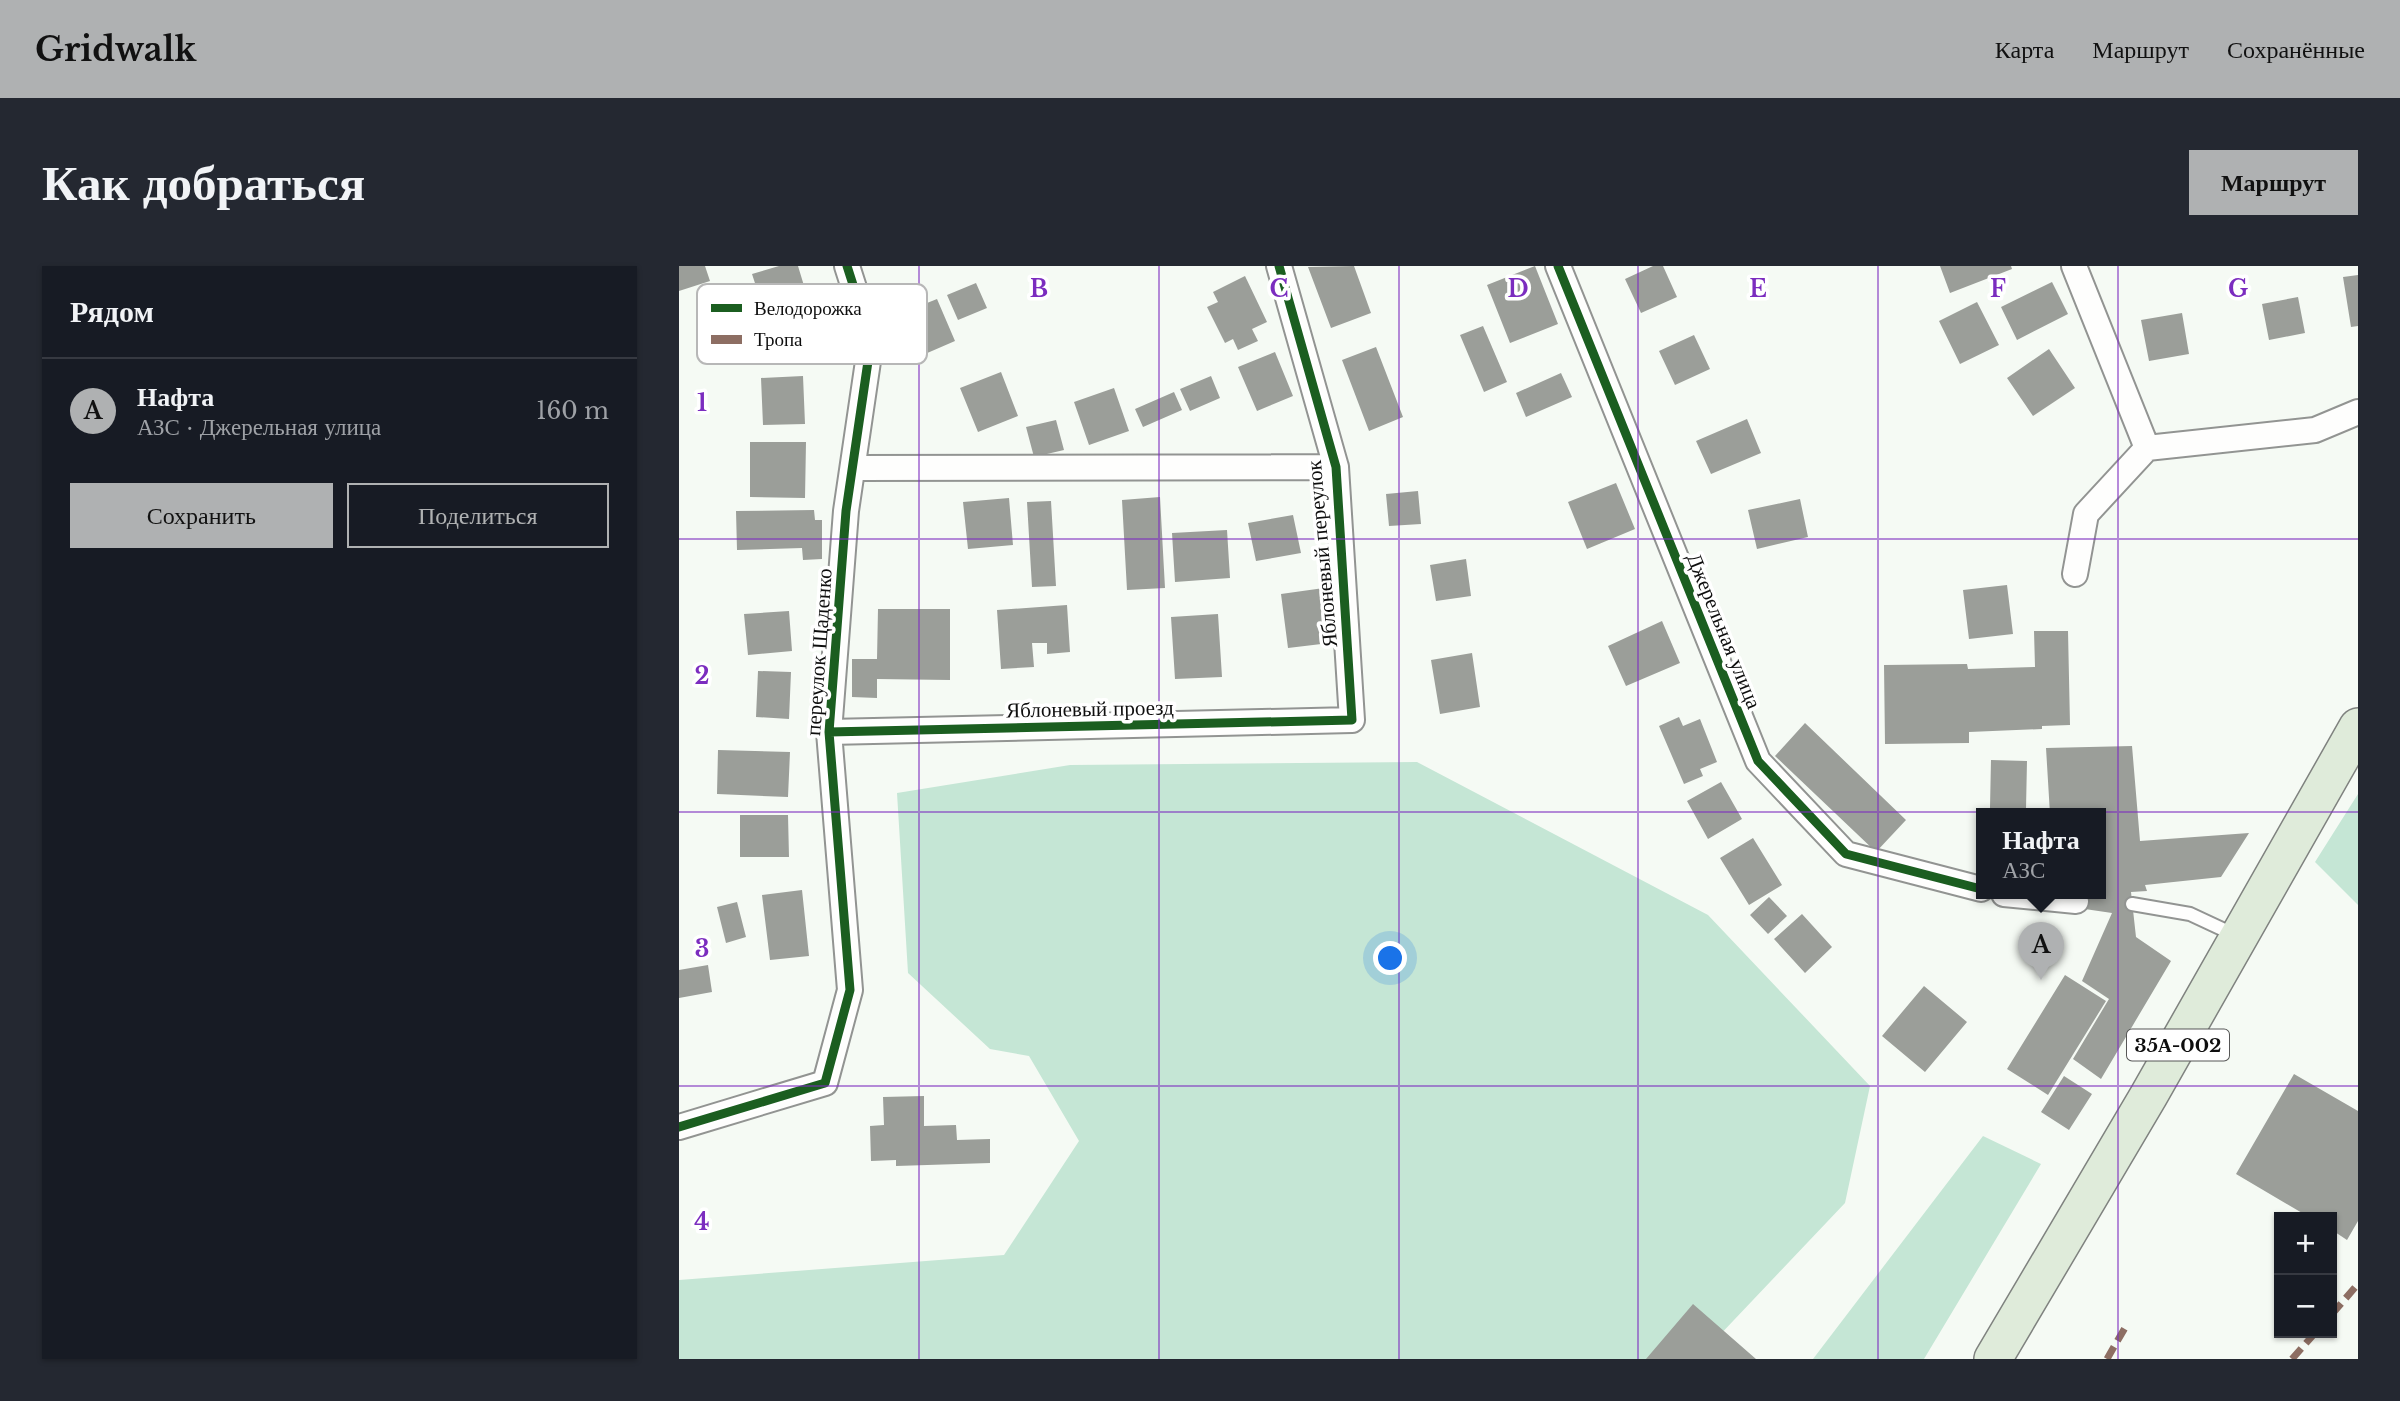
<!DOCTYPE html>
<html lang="ru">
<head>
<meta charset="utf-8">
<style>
  body { margin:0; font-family:"Libre Baskerville",serif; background:#242831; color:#f1f3f6 }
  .controls { position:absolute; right:21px; bottom:21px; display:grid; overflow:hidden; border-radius:0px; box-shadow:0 2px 5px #0004 }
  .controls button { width:63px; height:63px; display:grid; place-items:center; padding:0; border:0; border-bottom:2px solid #363941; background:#171b24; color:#f1f3f6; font:35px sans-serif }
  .you { position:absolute; left:712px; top:693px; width:24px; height:24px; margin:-18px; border:5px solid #fff; border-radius:50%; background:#1a73e8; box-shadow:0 0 0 10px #1a73e833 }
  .badge { display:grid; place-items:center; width:46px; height:46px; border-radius:50%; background:#afb1b2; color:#111; font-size:23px; font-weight:700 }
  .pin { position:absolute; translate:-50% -58px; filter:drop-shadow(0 2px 4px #0008) }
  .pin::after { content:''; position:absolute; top:37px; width:24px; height:21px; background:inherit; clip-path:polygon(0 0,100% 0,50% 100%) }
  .popup { position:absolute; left:1297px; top:542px; width:130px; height:91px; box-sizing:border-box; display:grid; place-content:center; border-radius:0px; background:#171b24; filter:drop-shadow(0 2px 5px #0005); font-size:23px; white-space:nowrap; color:#9ea1a6 }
  .popup b { font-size:26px; color:#f1f3f6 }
  .popup::after { content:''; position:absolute; left:50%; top:100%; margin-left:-14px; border:14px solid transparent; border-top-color:#171b24 }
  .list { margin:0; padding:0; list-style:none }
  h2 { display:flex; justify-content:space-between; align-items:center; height:91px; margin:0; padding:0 28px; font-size:30px }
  h2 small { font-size:23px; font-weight:400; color:#9ea1a6 }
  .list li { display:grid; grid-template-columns:46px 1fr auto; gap:21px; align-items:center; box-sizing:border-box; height:105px; padding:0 28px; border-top:2px solid #363941 }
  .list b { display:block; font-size:26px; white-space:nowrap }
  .list p { margin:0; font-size:23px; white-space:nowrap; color:#9ea1a6 }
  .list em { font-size:23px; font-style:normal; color:#9ea1a6 }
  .actions { display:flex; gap:14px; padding:21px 28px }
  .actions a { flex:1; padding:16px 0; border:2px solid #afb1b2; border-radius:0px; text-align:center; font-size:24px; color:#afb1b2 }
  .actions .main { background:#afb1b2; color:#111 }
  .map { position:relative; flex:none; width:1679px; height:1093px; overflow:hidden; border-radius:0px }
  header { display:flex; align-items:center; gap:42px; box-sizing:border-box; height:98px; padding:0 35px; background:#afb1b2; color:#111 }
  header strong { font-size:33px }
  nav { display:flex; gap:38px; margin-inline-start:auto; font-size:24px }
  .intro { display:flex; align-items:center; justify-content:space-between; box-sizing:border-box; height:168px; padding:0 42px }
  h1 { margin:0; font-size:49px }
  .button { padding:18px 32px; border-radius:0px; background:#afb1b2; color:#111; font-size:24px; font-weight:700 }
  main { display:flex; gap:42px; padding:0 42px }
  aside { flex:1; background:#171b24; border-radius:0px; box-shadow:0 2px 5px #0004 }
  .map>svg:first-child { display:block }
</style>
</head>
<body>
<header>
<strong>Gridwalk</strong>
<nav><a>Карта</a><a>Маршрут</a><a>Сохранённые</a></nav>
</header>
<div class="intro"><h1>Как добраться</h1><a class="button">Маршрут</a></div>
<main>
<aside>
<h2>Рядом<small></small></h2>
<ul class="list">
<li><span class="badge">A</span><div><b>Нафта</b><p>АЗС · Джерельная улица</p></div><em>160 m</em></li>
</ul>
<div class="actions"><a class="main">Сохранить</a><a>Поделиться</a></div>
</aside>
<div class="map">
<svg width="1679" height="1093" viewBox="0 0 1679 1093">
  <rect width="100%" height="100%" fill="#f5faf4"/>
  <!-- forest -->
  <path fill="#c5e6d5" d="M738,496L1029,649L1191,820L1166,937L1018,1093H0V1014L325,989L400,875L350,790L311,783L229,707L218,527L391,499Z
    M1679,528V639L1636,596Z
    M1304,870L1362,898L1245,1093H1134Z"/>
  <!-- building -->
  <path fill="#9b9e99" d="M0,0H26L31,15L0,25Z
    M100,0H119L133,46L90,60L73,8Z
    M675,0L692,47L652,62L629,1Z
    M856,0L879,58L831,77L808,19Z
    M974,0H984L998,31L962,47L946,13Z
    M1261,0H1332L1333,3L1271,27Z
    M1679,9V60L1672,61L1664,11Z
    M566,10L588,56L573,63L579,75L559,84L554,73L546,77L528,41L539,36L534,26Z
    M1373,16L1389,48L1338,74L1322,41Z
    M297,17L308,42L279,54L268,29Z
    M1619,31L1626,67L1590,74L1583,38Z
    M258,33L276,75L246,88L228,45Z
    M1298,36L1320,79L1281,98L1260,55Z
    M1503,47L1510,88L1470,95L1462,54Z
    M804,60L828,116L805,126L781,69Z
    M1015,69L1031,103L996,119L980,85Z
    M697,81L724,151L690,165L663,94Z
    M1370,83L1396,122L1354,150L1328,112Z
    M596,86L614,130L578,145L559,101Z
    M322,106L339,150L299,166L281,122Z
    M882,107L893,131L847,151L837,127Z
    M124,110L126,158L84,159L82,112Z
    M532,110L541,132L511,145L501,123Z
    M435,122L450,165L410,179L395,136Z
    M495,126L503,144L464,161L456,143Z
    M1068,153L1082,187L1032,208L1017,175Z
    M377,154L385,184L355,191L347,161Z
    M71,176H127L126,232L71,231Z
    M937,217L956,263L908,283L889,236Z
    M739,225L742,258L710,260L707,228Z
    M481,231L486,322L448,324L443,234Z
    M330,232L334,279L289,283L284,236Z
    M1121,233L1129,271L1078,283L1069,244Z
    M372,235L377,320L353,321L348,236Z
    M135,244L136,254H143V293L124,294L123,282L58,284L57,245Z
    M614,249L622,287L577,295L569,257Z
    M548,264L551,312L496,316L493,267Z
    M787,293L792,330L757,335L751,299Z
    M1328,319L1334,368L1290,373L1284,324Z
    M652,321L659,376L609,382L602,328Z
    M388,339L391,386L368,388V377H353L355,401L322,403L318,344Z
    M199,343H271V414L198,413V432L173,431V393H198Z
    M110,345L113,385L69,389L65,348Z
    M539,348L543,411L496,413L492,351Z
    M983,355L1001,397L947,420L929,380Z
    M1355,365H1389L1391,459L1363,460V463L1290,466V477L1206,478L1205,399L1288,398L1289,403L1356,401Z
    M793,387L801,441L761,448L752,394Z
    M79,405L112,406L110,453L77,451Z
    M1000,451L1004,460L1021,453L1038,496L1021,503L1024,510L1005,518L980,460Z
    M1126,457L1227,554L1197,586L1096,490Z
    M1453,480L1461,575L1570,567L1542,611L1466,619L1468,625L1452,626L1457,671L1492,695L1422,813L1394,793L1430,733L1403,715L1433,647L1399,642L1396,628H1422V548H1371L1367,482Z
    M39,484L111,486L109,531L38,528Z
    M1312,494L1348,495L1347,543L1311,542Z
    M1042,516L1063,553L1029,573L1008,535Z
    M61,549H109L110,591H61Z
    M1074,572L1103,619L1070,639L1041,592Z
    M123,624L130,690L91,694L83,629Z
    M1090,631L1108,650L1089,668L1071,649Z
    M58,636L67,671L47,677L38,641Z
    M1123,648L1153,681L1126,707L1095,673Z
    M29,699L33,726L0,732V704Z
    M1386,709L1427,735L1369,829L1328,803Z
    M1245,720L1288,756L1246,806L1203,770Z
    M1615,808L1679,845V955L1668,974L1653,964V951H1630L1557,908Z
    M1385,810L1413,828L1390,864L1362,846Z
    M245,830V860L277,859L278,874L311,873V897L217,900V894L192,895L191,860L205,859L204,831Z
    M1014,1038L1077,1093H967Z"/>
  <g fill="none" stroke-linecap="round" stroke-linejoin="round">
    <!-- service casing -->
    <g stroke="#929492" stroke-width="16">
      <path id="service" d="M1453,638L1511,648L1556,669"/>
    </g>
    <!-- minor casing -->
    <g stroke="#929492" stroke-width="28">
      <path id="minor" d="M879,0L1079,495L1167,588L1302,623
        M1395,0L1468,182
        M174,202L657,201
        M1396,308L1407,248L1468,182L1636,164L1679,146
        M150,466L673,454L657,201L600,0
        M1325,628L1397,635
        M0,861L146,817L171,724L150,466L167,245L192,75L168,0"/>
    </g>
    <!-- primary casing -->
    <g stroke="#7f827f" stroke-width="40">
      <path id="primary" d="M1314,1093L1470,829L1679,461"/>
    </g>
    <!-- service -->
    <use href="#service" stroke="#fefefd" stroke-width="12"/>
    <!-- minor -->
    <use href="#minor" stroke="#fefefd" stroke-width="24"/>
    <!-- primary -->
    <use href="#primary" stroke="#dfebda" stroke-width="37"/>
    <!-- quiet -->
    <path stroke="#8d6e63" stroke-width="7" stroke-dasharray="14 7" stroke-linecap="butt" d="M1653,1048L1679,1018
      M1428,1093L1447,1060
      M1613,1093L1636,1067"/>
    <!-- cycleway casing -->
    <g stroke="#fff" stroke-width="13">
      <path id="cycleway" d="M879,0L1079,495L1167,588L1302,623
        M150,466L673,454L657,201L600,0
        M0,861L146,817L171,724L150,466L167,245L192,75L168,0"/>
    </g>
    <!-- cycleway -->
    <use href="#cycleway" stroke="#1b5e20" stroke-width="9"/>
  </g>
  <!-- grid -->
  <path fill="none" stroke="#7b2cbf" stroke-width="2" stroke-opacity="0.55" d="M240,0V1093M480,0V1093M720,0V1093M959,0V1093M1199,0V1093M1439,0V1093M0,273H1679M0,546H1679M0,820H1679"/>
  <g text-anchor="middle" stroke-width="7" stroke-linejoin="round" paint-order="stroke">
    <!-- shield labels -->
    <rect fill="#fff" stroke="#565656" stroke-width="2" x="1448" y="763.5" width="102" height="31" rx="5"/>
    <g font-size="19" font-weight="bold" fill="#0e0e0e">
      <text x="1499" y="786">35А-002</text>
    </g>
    <!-- street labels -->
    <g font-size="21" fill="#0e0e0e" stroke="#fff">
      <text transform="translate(643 288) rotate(-95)" y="7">Яблоневый переулок</text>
      <text transform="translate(1045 365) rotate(68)" y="7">Джерельная улица</text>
      <text transform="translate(140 386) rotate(-86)" y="7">переулок Щаденко</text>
      <text transform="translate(411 443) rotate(-1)" y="7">Яблоневый проезд</text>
    </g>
  </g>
  <!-- legend -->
  <rect x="18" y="18" width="230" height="80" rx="10" fill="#fff" stroke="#b7b7b7" stroke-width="2"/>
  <rect x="32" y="38" width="31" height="8" fill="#1b5e20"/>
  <rect x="32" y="69" width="31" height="9" fill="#8d6e63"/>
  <g font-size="19" fill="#0e0e0e">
    <text x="75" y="49">Велодорожка</text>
    <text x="75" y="80">Тропа</text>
  </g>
  <g font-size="23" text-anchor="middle" font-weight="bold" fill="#7b2cbf" stroke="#fff" stroke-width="7" stroke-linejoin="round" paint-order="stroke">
    <text x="360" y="31">B</text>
    <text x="600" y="31">C</text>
    <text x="839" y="31">D</text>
    <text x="1079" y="31">E</text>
    <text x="1319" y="31">F</text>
    <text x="1559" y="31">G</text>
    <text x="23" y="145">1</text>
    <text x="23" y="418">2</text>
    <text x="23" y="691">3</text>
    <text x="23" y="964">4</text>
  </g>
</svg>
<div class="controls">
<button>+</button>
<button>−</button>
</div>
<div class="you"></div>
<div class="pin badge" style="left:1362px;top:714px">A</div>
<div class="popup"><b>Нафта</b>АЗС</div>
</div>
</main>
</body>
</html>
